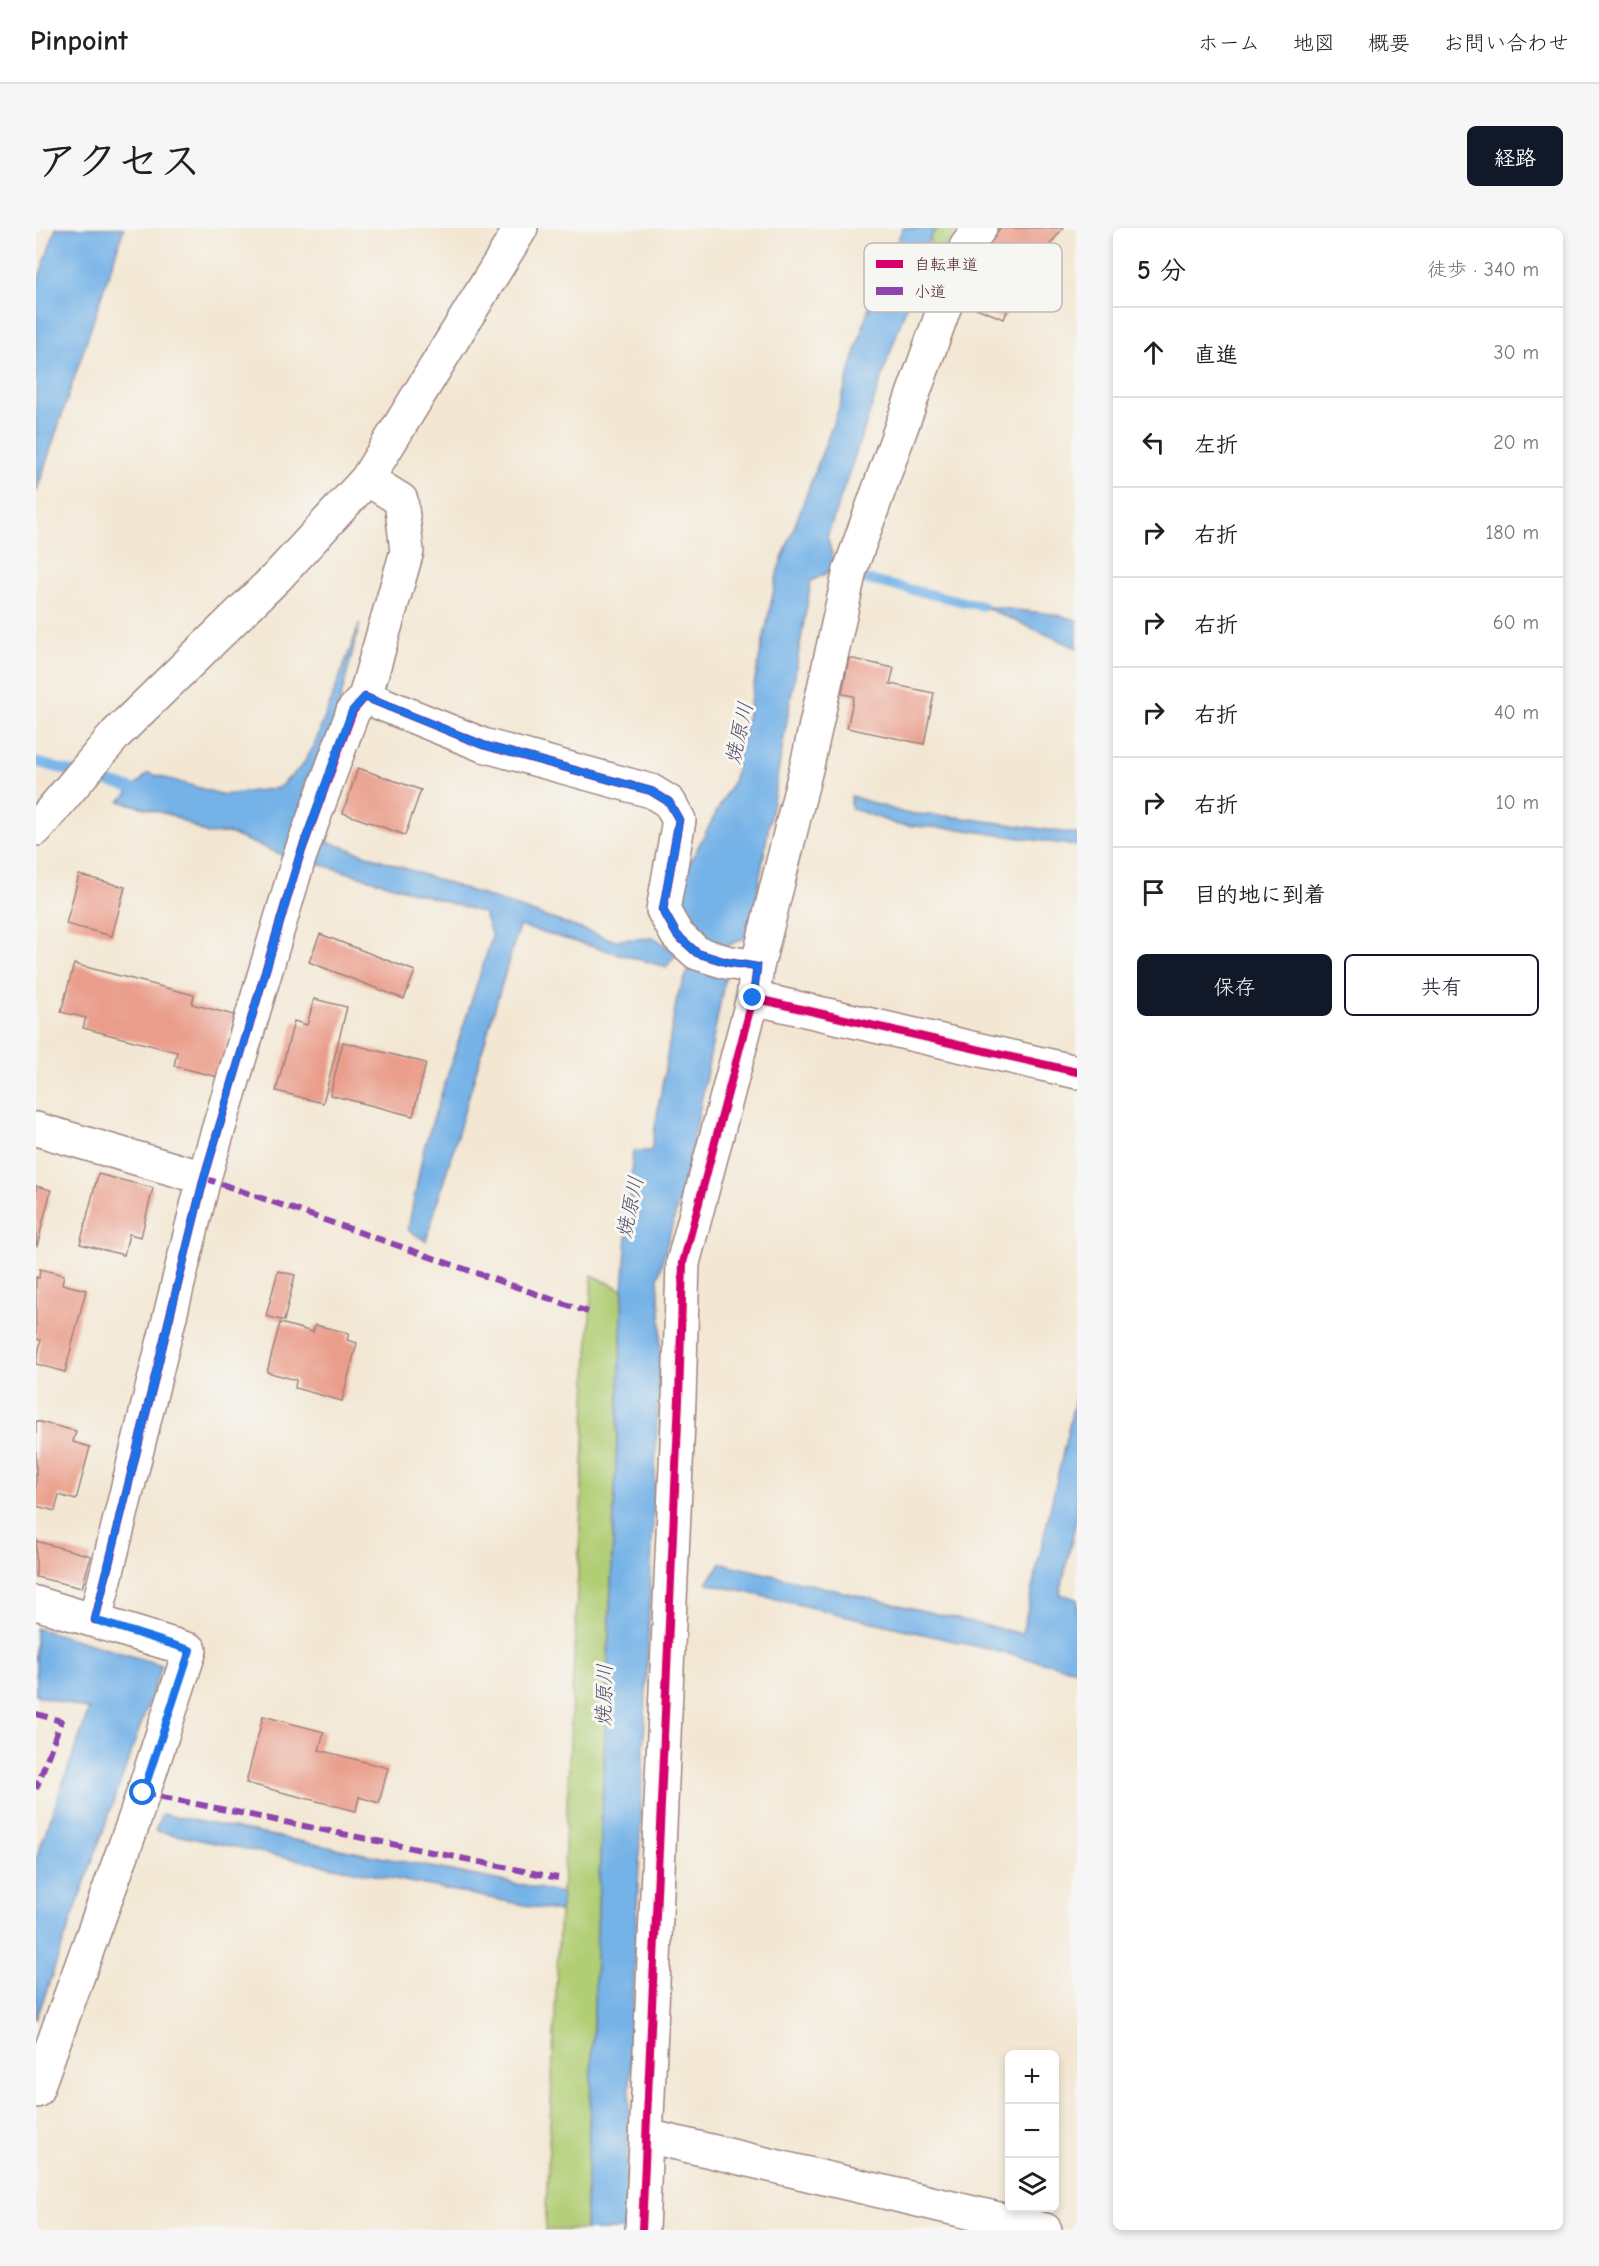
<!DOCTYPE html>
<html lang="ja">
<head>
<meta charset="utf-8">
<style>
  body { margin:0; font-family:"Comic Neue","Klee One",sans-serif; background:#f6f6f6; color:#202124 }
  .controls { position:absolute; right:18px; bottom:18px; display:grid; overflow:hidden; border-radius:9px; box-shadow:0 3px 9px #0003 }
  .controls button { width:54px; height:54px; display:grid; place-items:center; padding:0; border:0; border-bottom:2px solid #e0e0e0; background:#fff; color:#202124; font:30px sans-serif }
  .stop { position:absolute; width:18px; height:18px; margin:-14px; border:4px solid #1a73e8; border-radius:50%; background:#fff }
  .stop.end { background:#1a73e8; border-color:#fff; box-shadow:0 2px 6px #0008 }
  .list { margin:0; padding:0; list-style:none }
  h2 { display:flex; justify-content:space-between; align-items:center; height:78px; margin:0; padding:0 24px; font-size:26px }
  h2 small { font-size:20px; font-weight:400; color:#757577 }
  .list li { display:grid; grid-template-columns:39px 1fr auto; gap:18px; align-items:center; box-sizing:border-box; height:90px; padding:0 24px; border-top:2px solid #e0e0e0 }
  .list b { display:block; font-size:22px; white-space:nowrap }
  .list em { font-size:20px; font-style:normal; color:#757577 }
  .actions { display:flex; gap:12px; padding:18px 24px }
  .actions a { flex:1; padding:14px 0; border:2px solid #111827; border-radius:9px; text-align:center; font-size:21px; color:#111827 }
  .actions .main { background:#111827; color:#fff }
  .icon { flex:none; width:33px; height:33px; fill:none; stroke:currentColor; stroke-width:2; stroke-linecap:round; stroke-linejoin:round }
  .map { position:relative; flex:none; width:1041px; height:2002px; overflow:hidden; border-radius:9px }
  header { display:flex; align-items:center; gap:36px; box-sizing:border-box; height:84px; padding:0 30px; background:#fff; border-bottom:2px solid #e0e0e0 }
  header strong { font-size:28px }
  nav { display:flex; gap:33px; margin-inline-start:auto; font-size:21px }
  .intro { display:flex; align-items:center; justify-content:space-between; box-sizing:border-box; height:144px; padding:0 36px }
  h1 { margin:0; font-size:42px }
  .button { padding:15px 27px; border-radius:9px; background:#111827; color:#fff; font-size:21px; font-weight:700 }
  main { display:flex; gap:36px; padding:0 36px }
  aside { flex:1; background:#fff; border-radius:9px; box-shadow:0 3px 9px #0003 }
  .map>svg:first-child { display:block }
</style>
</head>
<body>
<header>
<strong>Pinpoint</strong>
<nav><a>ホーム</a><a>地図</a><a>概要</a><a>お問い合わせ</a></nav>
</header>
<div class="intro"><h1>アクセス</h1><a class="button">経路</a></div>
<main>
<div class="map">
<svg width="1041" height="2002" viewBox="0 0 1041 2002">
  <rect width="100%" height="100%" fill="#f6f6f2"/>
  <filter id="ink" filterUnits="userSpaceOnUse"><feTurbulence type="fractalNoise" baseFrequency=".0167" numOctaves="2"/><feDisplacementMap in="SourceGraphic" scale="12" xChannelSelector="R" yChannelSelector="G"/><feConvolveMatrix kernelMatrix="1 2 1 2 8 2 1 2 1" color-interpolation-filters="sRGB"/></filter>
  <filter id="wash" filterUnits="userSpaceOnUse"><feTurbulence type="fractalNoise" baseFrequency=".008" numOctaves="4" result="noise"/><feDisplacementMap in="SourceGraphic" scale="24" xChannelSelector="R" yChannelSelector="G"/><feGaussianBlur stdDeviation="1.35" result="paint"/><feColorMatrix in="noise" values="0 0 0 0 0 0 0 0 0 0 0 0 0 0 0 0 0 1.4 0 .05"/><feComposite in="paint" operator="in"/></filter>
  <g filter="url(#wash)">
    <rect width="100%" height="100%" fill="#f3e7d3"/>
    <!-- green -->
    <path fill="#b1ce74" stroke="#7e7650" stroke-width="1.5" d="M901,0H922L898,32L894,9Z
      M556,1047L587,1062L549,2002H509L523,1698L528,1640Z"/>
    <!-- water -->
    <path fill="#74b2e7" stroke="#5f6889" stroke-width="1.5" d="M20,0H88L0,265V58Z
      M867,0H901L894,9L791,309L800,340L775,353L714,707L689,719V750L653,936L622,1049L625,1098L588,2002H549L587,1062L597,923H615L641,769L666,710L642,672L652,638L698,551L742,342L803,180L836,69Z
      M946,378L1017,386L1041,392V420Z
      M324,395L296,504L249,628L192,605L171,606L138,588L84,573L112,545L188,567L242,560L266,538L278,518Z
      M815,568L868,585L921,589L1041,606V618L923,601L862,597L815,580Z
      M284,611L577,712L619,710L641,726L630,739L483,698L390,1013L372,1002L388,920L456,709L448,685L273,633Z
      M1041,1162V1287L1024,1366L1041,1371V1442L671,1355L685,1335L986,1406Z
      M0,1400L126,1437L0,1792V1631L53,1482L0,1467Z
      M126,1586L526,1665L524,1684L119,1603Z"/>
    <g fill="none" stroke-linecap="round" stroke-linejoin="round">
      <!-- stream -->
      <path stroke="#74b2e7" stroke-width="10" d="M828,351L946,378
        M0,534L110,564"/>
    </g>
    <g id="blocks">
      <!-- building -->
      <path fill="#ea9d8a" d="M964,0H1027L994,42L989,38L968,91L930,76L956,11Z
        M813,430L858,440L854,456L898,465L888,516L811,500L818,468L806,466Z
        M322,540L385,562L369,607L307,585Z
        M43,647L89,659L76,708L30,696Z
        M284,706L379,743L368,771L273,734Z
        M38,736L158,767L156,776L198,787L182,849L138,838L141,824L47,800L50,790L25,784Z
        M278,771L311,779L287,875L240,863L258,793L271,797Z
        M307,814L390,835L377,888L294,867Z
        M62,946L117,960L105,1009L93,1006L88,1027L44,1016Z
        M0,958L15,962L1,1018L0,1017Z
        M4,1041L28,1047L26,1056L50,1062L29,1144L0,1136L5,1112L0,1111V1049L3,1050Z
        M242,1043L259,1047L248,1093L230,1088Z
        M244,1095L277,1104L279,1097L313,1105L311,1112L321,1115L306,1173L259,1160L260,1152L231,1144Z
        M0,1193L40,1203L37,1214L54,1219L40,1272L23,1267L19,1283L0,1278Z
        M0,1313L55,1328L46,1360L0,1349Z
        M227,1488L288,1504L283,1522L352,1540L343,1575L323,1569L320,1583L210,1555Z"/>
    </g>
  </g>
  <g filter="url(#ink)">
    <use href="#blocks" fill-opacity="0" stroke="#9e837f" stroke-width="1.5"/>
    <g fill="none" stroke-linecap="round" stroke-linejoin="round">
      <!-- minor casing -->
      <g stroke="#9e837f" stroke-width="36">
        <path id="minor" d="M329,469L371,323L365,272L331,251
          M0,601L80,506L241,349L331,251L485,0
          M721,739L772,533L814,342L930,19L944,0
          M0,901L168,950
          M0,1375L154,1422L98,1593L0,1863
          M59,1392L168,950L263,630L317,483L329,469L447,517L615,563L633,574L643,592L627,682L641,707L661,725L690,734L721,739L717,770L1041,844
          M611,1908L1009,2002
          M606,2002L643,1171L647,1035L717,770"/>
      </g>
      <!-- minor -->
      <use href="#minor" stroke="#fff" stroke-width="33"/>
      <!-- quiet -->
      <path stroke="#8e44ad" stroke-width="6" stroke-dasharray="12 6" stroke-linecap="butt" d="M168,950L552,1084
        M0,1486L25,1493L0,1561
        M107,1565L522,1650"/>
      <!-- cycleway casing -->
      <g stroke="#f6f6f2" stroke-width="11">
        <path id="cycleway" d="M59,1392L168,950L263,630L317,483L329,469L447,517L615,563L633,574L643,592L627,682L641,707L661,725L690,734L721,739L717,770L1041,844
          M606,2002L643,1171L647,1035L717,770"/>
      </g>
      <!-- cycleway -->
      <use href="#cycleway" stroke="#d6006c" stroke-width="8"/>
    </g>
  </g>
  <g fill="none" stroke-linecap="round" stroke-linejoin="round" filter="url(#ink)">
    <!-- route -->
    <path stroke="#1a73e8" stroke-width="8" d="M107,1565L154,1422L59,1392L168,950L263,630L316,483L329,469L447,517L615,563L633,574L643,592L627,682L641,707L661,725L690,734L721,739L717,770"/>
  </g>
  <g text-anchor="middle" stroke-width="6" stroke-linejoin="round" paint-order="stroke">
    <!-- water labels -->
    <g font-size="21" font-style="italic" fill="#59526d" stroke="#f6f6f2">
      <text transform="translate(703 505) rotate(-77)" y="7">焼原川</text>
      <text transform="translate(594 979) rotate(-78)" y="7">焼原川</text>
      <text transform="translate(568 1467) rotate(-88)" y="7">焼原川</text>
    </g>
  </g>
  <!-- legend -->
  <rect x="828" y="15" width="198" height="69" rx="9" fill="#f6f6f2" stroke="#c2b6b6" stroke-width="1.5"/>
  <rect x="840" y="32" width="27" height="8" fill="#d6006c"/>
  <rect x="840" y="59" width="27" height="8" fill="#8e44ad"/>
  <g font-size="16" fill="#4a1f2b">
    <text x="878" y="42">自転車道</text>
    <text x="878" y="69">小道</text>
  </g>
</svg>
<div class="controls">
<button>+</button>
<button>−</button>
<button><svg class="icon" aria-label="layers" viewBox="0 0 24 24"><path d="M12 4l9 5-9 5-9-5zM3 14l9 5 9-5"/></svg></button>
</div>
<div class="stop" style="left:107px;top:1565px"></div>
<div class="stop end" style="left:717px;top:770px"></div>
</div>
<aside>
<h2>5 分<small>徒歩 · 340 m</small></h2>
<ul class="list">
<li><svg class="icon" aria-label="ahead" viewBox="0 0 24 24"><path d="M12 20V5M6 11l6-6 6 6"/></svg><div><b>直進</b></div><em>30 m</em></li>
<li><svg class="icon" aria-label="left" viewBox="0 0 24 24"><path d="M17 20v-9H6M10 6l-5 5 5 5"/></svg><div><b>左折</b></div><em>20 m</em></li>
<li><svg class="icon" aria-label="right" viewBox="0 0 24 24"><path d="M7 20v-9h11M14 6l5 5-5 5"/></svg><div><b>右折</b></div><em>180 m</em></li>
<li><svg class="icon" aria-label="right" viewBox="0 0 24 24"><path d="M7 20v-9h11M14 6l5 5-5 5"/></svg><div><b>右折</b></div><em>60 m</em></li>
<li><svg class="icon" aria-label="right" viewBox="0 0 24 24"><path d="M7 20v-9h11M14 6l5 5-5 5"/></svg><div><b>右折</b></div><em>40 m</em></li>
<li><svg class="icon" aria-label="right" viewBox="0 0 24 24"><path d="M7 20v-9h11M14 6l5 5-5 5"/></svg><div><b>右折</b></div><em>10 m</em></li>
<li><svg class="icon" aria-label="arrive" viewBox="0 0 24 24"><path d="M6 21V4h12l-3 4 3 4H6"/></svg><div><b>目的地に到着</b></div></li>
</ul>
<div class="actions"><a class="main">保存</a><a>共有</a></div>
</aside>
</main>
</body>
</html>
